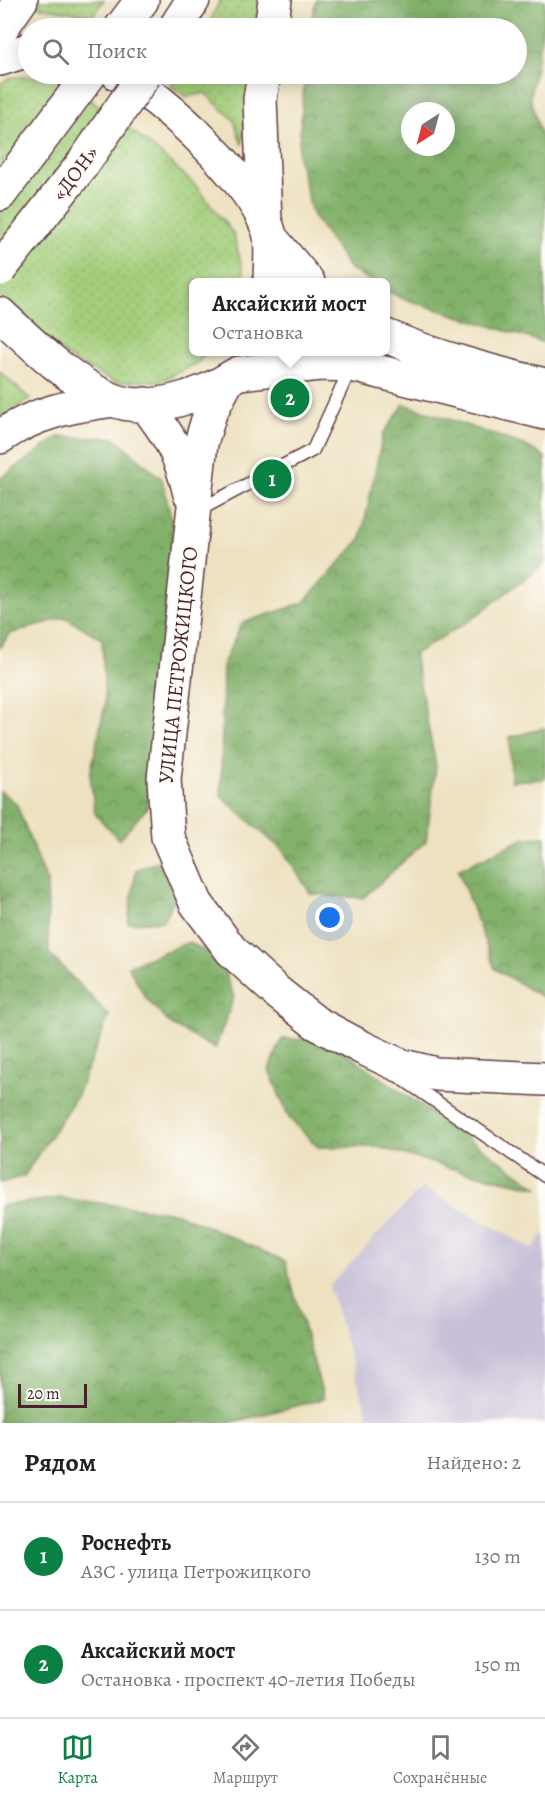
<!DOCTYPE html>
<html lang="ru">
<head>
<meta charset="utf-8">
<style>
  body { margin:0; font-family:Alegreya,serif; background:#f6f6f6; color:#222 }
  .compass { position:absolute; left:401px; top:102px; width:54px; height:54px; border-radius:50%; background:#fff; box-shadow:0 3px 15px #0003; rotate:216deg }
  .scale { position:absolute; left:18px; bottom:15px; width:69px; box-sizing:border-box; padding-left:6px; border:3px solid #4a1f2b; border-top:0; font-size:16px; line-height:21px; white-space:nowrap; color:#4a1f2b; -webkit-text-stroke:4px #fdfcf7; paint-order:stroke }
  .you { position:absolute; left:330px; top:918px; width:21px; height:21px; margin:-15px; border:4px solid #fff; border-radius:50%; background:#1a73e8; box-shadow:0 0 0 9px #1a73e833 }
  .badge { display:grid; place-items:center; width:39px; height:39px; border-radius:50%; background:#0b8043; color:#fff; font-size:20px; font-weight:700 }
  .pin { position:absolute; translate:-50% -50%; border:3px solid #fff; box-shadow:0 2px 6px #0006 }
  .popup { position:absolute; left:189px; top:278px; width:201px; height:78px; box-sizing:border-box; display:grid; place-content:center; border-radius:9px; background:#fff; filter:drop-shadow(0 2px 4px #0005); font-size:20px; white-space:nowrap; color:#767676 }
  .popup b { font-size:22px; color:#222 }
  .popup::after { content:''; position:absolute; left:50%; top:100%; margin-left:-12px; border:12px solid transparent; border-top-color:#fff }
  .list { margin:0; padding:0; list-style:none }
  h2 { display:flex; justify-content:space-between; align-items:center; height:78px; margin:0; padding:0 24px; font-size:26px }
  h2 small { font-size:20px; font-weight:400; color:#767676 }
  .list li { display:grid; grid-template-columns:39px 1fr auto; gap:18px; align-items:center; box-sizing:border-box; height:108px; padding:0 24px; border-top:2px solid #e0e0e0 }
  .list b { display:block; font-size:22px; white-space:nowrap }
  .list p { margin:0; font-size:20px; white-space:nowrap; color:#767676 }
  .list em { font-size:20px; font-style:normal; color:#767676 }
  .icon { flex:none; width:33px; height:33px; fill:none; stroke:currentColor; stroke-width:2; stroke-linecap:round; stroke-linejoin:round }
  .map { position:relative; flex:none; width:545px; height:1423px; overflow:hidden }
  .search { position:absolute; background:#fff; box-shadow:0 3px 15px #0003; left:18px; right:18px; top:18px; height:66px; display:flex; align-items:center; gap:15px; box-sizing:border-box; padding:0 21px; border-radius:33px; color:#767676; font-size:22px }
  .sheet { height:294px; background:#fff }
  nav { display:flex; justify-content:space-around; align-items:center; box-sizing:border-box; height:84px; border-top:2px solid #e0e0e0; background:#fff; font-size:16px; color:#767676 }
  nav a { display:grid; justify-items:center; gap:3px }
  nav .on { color:#0b8043 }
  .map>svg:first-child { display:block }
</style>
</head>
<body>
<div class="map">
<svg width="545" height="1423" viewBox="0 0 545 1423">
  <defs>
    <pattern id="grass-dots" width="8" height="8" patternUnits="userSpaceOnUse" patternTransform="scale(1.5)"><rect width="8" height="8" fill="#a3ce7a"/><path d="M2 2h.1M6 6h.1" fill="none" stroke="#8eb06a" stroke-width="1.8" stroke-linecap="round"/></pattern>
    <pattern id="forest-crowns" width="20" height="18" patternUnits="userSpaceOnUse" patternTransform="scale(1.5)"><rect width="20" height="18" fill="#82b16a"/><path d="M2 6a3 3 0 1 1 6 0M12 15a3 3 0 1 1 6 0" fill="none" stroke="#6c8f57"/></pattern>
  </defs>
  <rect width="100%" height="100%" fill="#fdfcf7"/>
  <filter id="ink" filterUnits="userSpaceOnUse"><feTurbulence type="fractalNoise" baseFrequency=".0167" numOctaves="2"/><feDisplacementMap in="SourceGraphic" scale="12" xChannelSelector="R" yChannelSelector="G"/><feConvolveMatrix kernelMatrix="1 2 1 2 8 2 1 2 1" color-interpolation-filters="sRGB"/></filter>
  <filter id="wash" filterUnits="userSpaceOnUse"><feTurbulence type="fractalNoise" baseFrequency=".008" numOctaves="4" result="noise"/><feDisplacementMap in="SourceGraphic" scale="24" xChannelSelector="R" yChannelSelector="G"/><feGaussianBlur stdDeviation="1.35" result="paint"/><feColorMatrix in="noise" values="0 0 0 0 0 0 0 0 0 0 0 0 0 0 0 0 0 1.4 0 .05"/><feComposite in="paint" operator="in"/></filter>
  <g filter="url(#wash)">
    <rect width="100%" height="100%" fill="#ede1c0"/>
    <!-- industrial -->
    <path fill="#c8bfd8" d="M422,1187L533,1249L545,1231V1423H370L329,1286Z"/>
    <!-- grass -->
    <path fill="url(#grass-dots)" stroke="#767652" stroke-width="1.5" d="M42,0H104L93,16L36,6Z
      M220,0H264L259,28H207Z
      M177,74H253L242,145L234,120L205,93L187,97L170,85Z
      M11,77H50L94,102L153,147L196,186L233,233L246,282H194V352H208L197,363L161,381L114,382L69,358L0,298V84Z
      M0,372L30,399L0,418Z"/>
    <!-- forest -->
    <path fill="url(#forest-crowns)" stroke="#66684a" stroke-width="1.5" fill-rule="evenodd" d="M316,0H545V17L530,97L545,149V343L401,298L386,290V282H373L350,269L312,214L298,156L305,74H516V28H310ZM410,111H446V147H410Z
      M404,404L524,445L545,457V563L471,620L414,654L436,766L426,841L363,898L311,894L283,851L221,796L223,664L242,623L303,603L361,539L383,434Z
      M58,437L115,438L162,479L173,527L147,808L119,840L95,814L90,775L105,704L102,639L65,617L9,634L0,648V479Z
      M545,728V779L511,781L510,737Z
      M0,791L16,803L47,882L49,953L109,1016L76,1097L24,1176L0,1183Z
      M545,837V996L542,997L495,969L458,870L525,838Z
      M159,861L179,890L163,921L128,923L136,870Z
      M189,942L220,959L234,997L215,1049L170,1024L145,997L128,966Z
      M282,1039L327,1040L539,1188L457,1170L378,1147H318L289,1118L269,1070Z
      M61,1198L177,1213L285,1261L324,1399L229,1423H0V1206Z"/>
  </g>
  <g filter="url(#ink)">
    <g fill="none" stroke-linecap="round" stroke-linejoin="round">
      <!-- lane casing -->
      <g stroke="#623c41" stroke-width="15">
        <path id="lane" d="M197,511L313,450L351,367
          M400,1077L545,1176"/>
      </g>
      <!-- secondary casing -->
      <g stroke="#623c41" stroke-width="36">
        <path id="secondary" d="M0,59L28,50
          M118,74C162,95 260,188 270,236C272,251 270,268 270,282
          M270,237L308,282
          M0,314C30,342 74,385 113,400C150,414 203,396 235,375
          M386,336C438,358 491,372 545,385
          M239,373L320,364L352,365L545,413
          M227,381L210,413L201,443L164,779L168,837L196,903L231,950L278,993L316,1023L361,1047L399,1065L436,1074L545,1079
          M145,404C169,435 181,455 190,494"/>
      </g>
      <!-- primary casing -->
      <g stroke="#623c41" stroke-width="36">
        <path id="primary" d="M121,28L142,0
          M175,28L193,0
          M271,28L275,0
          M0,30L21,0
          M264,74L260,99L265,222
          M0,194L90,74
          M0,437C35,412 72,406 113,400"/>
      </g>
      <!-- lane -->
      <use href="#lane" stroke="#fff" stroke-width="12"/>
      <!-- secondary -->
      <use href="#secondary" stroke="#fff" stroke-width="33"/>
      <!-- primary -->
      <use href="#primary" stroke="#fff" stroke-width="33"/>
      <!-- primary-bridge casing -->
      <g stroke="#623c41" stroke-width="36" stroke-linecap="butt">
        <path id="primary-bridge" d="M0,269L82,165L145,74"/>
      </g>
      <!-- primary-bridge -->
      <use href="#primary-bridge" stroke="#fff" stroke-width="33"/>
    </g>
  </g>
  <g text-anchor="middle" stroke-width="5" stroke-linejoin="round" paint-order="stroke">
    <!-- street labels -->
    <g font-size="21" fill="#4a1f2b" stroke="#fdfcf7">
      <text transform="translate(75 173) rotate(-53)" y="7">«ДОН»</text>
      <text transform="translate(178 665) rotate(-84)" y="7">УЛИЦА ПЕТРОЖИЦКОГО</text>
    </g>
  </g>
</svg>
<svg class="compass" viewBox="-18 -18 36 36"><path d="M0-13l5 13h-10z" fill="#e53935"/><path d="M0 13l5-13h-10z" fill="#767676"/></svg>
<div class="scale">20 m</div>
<div class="you"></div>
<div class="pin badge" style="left:272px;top:479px">1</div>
<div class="pin badge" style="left:290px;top:398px">2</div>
<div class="popup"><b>Аксайский мост</b>Остановка</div>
<div class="search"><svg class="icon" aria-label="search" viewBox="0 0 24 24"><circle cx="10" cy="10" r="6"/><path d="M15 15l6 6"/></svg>Поиск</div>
</div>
<section class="sheet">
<h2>Рядом<small>Найдено: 2</small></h2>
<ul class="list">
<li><span class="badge">1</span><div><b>Роснефть</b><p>АЗС · улица Петрожицкого</p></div><em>130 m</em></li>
<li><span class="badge">2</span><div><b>Аксайский мост</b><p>Остановка · проспект 40-летия Победы</p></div><em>150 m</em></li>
</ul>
</section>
<nav>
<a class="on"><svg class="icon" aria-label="map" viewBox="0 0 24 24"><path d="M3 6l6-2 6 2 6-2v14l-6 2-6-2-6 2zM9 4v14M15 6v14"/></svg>Карта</a>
<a><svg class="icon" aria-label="directions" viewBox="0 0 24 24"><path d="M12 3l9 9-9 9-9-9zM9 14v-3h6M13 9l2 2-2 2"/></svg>Маршрут</a>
<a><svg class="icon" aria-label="saved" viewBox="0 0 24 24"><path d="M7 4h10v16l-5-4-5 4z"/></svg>Сохранённые</a>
</nav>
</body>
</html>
